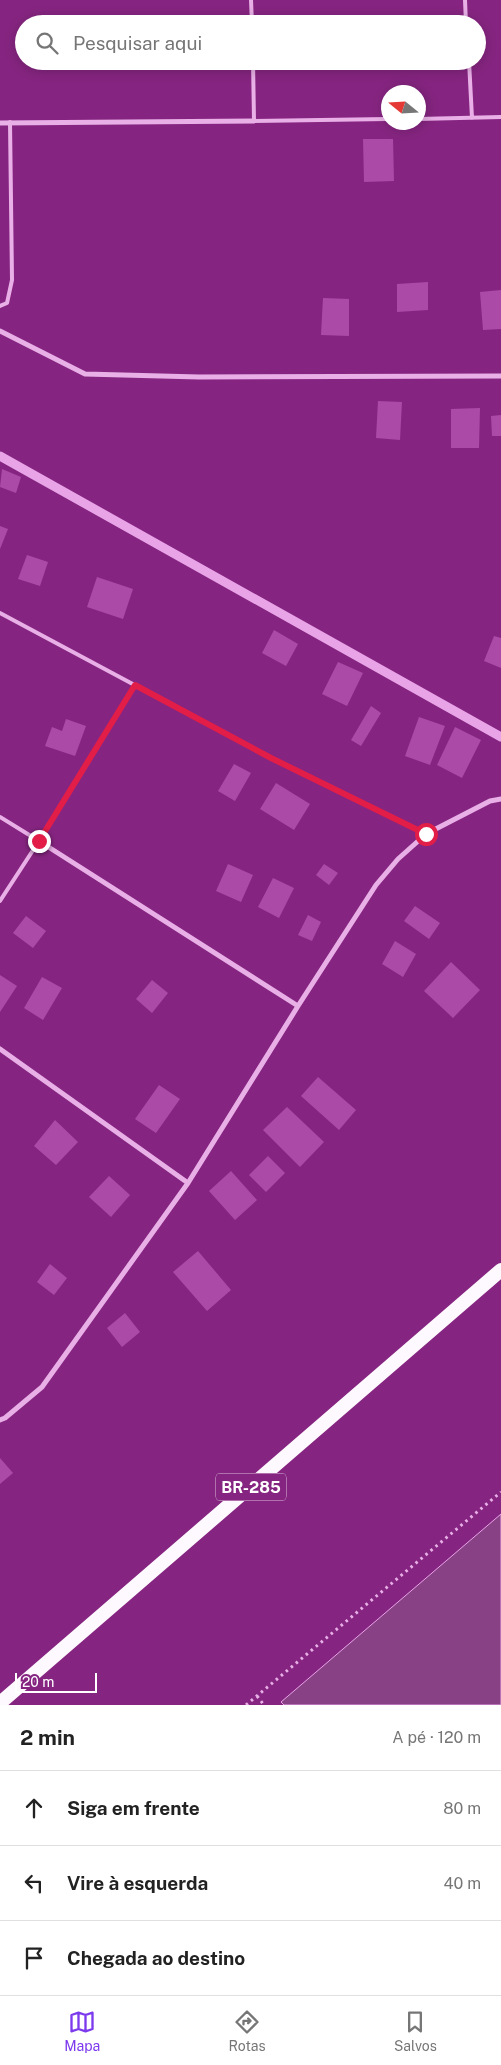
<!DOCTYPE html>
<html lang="pt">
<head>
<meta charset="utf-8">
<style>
  body { margin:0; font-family:"Public Sans",sans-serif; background:#f6f6f6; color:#222 }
  .compass { position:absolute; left:381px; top:85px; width:45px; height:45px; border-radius:50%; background:#fff; box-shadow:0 2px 12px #0003; rotate:288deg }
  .scale { position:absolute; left:15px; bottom:12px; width:82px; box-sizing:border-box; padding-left:5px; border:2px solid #fff; border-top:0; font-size:14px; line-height:18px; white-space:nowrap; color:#fff; -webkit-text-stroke:4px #862581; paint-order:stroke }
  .stop { position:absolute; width:15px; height:15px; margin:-11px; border:4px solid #e11d48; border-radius:50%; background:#fff }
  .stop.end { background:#e11d48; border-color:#fff; box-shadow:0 1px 5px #0008 }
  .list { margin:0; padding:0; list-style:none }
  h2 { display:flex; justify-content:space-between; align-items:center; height:65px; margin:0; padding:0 20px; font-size:21px }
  h2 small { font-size:16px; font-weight:400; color:#767676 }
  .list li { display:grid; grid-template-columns:32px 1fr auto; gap:15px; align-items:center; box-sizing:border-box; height:75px; padding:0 20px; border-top:1px solid #e0e0e0 }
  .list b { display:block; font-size:19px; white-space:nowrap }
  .list em { font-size:16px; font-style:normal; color:#767676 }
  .icon { flex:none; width:28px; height:28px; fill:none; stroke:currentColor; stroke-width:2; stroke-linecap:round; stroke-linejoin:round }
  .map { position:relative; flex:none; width:501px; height:1705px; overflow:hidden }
  .search { position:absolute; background:#fff; box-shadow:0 2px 12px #0003; left:15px; right:15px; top:15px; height:55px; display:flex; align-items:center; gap:12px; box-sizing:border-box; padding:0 18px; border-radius:28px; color:#767676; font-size:19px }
  .sheet { height:290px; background:#fff }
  nav { display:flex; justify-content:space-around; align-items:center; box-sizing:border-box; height:70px; border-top:1px solid #e0e0e0; background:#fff; font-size:14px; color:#767676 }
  nav a { display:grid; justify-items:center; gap:2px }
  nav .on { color:#7c3aed }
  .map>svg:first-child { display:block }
</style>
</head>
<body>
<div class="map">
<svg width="501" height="1705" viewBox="0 0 501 1705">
  <rect width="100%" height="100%" fill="#862581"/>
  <!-- water -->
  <path fill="#874184" stroke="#e9a4e8" d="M501,1514V1705H284L281,1702Z"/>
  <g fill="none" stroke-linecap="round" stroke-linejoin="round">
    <!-- stream -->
    <path stroke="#e9a4e8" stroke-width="9" d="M0,456L501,737"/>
  </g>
  <!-- building -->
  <path fill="#ac4aa8" d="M363,139H393L394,181L364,182Z
    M428,282V310L397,312V284Z
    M501,290V329L483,330L480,292Z
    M323,298L349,299V336L321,335Z
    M378,401L402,402L400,440L376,438Z
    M480,408L479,448H451V409Z
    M501,415V436H492L491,416Z
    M2,469L21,477L16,493L0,487Z
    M0,526L8,529L0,549Z
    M27,555L48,562L40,586L18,579Z
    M97,577L133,589L123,619L87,607Z
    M274,630L298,644L286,666L262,653Z
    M494,636L501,638V668L484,661Z
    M338,662L363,673L347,706L322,694Z
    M371,706L381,713L361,746L351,740Z
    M419,717L445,726L430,765L405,756Z
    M66,719L86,726L75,756L45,746L52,727L62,731Z
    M455,727L481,740L462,778L437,765Z
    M234,764L251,773L235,801L218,791Z
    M276,783L310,804L294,830L260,809Z
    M228,864L253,875L241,902L216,891Z
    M324,864L338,873L329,885L316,875Z
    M273,878L294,888L279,918L258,907Z
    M415,906L440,923L429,939L404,921Z
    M308,915L321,922L312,941L298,935Z
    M26,916L46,931L33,948L13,933Z
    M395,941L416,954L403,977L382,964Z
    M451,962L480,990L453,1018L424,991Z
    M0,975L17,986L0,1012Z
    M42,977L62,988L43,1020L24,1008Z
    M152,980L168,993L152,1013L136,999Z
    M318,1077L356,1110L339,1130L301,1096Z
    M159,1085L180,1099L156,1133L135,1119Z
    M287,1107L324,1142L300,1167L263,1130Z
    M55,1120L78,1142L56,1165L34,1146Z
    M268,1156L285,1173L266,1192L249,1175Z
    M231,1171L257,1200L235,1220L209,1191Z
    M109,1176L130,1195L111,1217L89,1197Z
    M198,1251L231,1290L207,1311L173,1272Z
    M50,1264L67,1278L54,1295L37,1282Z
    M125,1313L140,1332L122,1347L107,1328Z
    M0,1458L13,1473L0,1484Z"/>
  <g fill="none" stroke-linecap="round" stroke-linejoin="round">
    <!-- path -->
    <path stroke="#e8b0e6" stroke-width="3" stroke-dasharray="2.5 4" stroke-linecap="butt" d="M257,1696L264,1705
      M246,1705L501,1492"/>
    <!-- service -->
    <path stroke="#e8b0e6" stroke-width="4" d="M251,0L252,24
      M465,0L466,24
      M253,61L254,121L388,119
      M469,61L472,118
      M418,119L501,117
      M0,306L7,303L12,280L10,122
      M0,613L271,758L426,834
      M0,817L39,841
      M0,901L39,841L135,685"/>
    <!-- minor -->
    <path stroke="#e8b0e6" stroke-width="5" d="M0,123L254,121
      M0,331L85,374L199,377L501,376
      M39,841L298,1006
      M0,1049L188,1183
      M0,1420L5,1418L42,1387L188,1183L298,1006L376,885L398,859L426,834L490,801L501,799"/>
    <!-- trunk -->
    <path stroke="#fef9fe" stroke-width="14" d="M0,1703L501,1270"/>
  </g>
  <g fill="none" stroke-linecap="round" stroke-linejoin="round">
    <!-- route -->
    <path stroke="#e11d48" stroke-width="6" d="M39,841L135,685L271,758L426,834"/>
  </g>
  <g text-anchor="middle" stroke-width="5" stroke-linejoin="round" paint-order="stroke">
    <!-- shield labels -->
    <rect fill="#862581" stroke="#dbbed9" stroke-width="1" x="216" y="1473.5" width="70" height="27" rx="4"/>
    <g font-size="16" font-weight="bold" fill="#fff">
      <text x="251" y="1493">BR-285</text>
    </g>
  </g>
</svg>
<svg class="compass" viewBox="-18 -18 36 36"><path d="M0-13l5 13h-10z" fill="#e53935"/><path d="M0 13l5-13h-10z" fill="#767676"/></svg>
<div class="scale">20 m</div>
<div class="stop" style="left:426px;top:834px"></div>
<div class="stop end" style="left:39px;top:841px"></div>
<div class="search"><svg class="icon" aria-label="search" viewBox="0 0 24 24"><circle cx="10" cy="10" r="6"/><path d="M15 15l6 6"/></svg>Pesquisar aqui</div>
</div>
<section class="sheet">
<h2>2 min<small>A pé · 120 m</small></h2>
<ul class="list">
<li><svg class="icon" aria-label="ahead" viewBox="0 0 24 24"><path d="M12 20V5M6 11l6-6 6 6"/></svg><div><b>Siga em frente</b></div><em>80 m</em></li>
<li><svg class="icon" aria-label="left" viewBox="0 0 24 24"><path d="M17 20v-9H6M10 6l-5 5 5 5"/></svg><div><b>Vire à esquerda</b></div><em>40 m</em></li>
<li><svg class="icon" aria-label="arrive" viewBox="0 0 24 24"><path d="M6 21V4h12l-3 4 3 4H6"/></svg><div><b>Chegada ao destino</b></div></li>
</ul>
</section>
<nav>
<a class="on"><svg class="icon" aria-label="map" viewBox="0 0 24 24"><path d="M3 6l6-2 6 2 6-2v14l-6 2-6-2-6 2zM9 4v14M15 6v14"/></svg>Mapa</a>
<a><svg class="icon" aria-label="directions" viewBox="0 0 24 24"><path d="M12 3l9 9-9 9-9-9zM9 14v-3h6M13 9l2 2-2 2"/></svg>Rotas</a>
<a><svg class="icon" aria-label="saved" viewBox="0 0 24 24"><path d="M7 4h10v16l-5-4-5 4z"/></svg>Salvos</a>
</nav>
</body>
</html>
